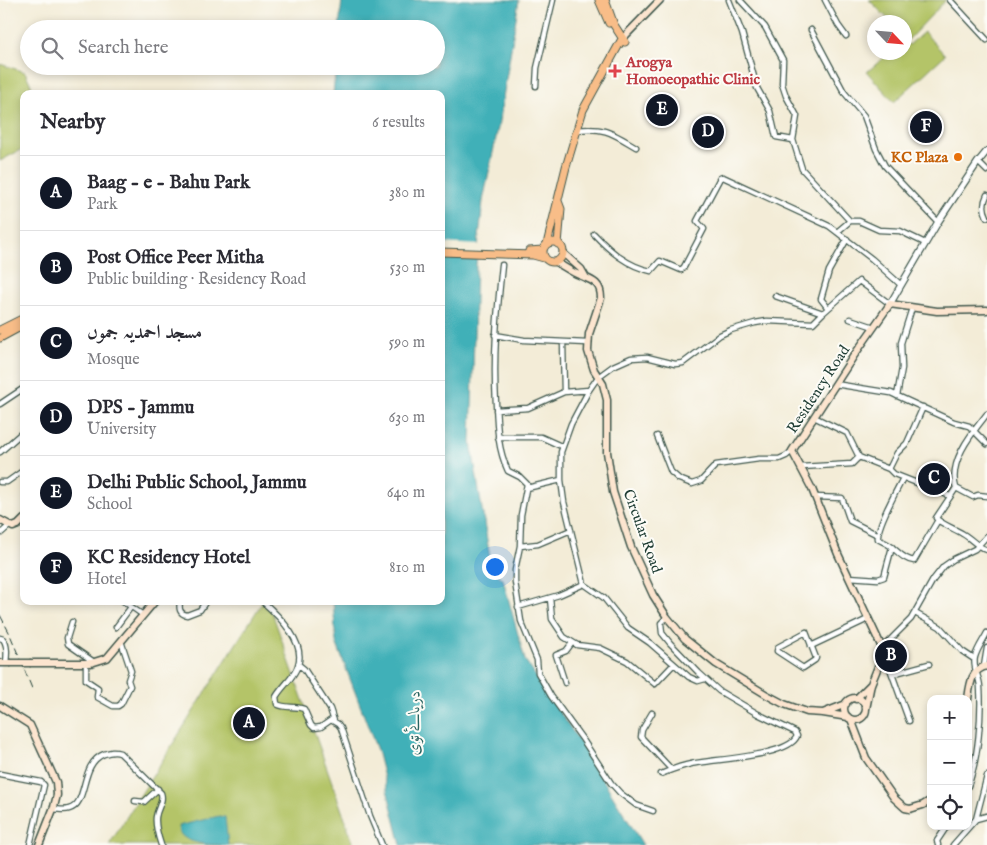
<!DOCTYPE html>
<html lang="en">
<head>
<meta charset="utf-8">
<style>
  body { margin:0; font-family:"IM FELL English",Amiri,serif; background:#f7f7f7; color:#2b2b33 }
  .controls { position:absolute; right:15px; bottom:15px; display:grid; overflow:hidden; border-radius:10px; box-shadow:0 2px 8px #0003 }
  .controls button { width:45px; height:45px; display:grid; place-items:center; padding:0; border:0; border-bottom:1px solid #e1e1e2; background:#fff; color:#2b2b33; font:25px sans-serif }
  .compass { position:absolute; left:867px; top:15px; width:45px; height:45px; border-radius:50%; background:#fff; box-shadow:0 2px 8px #0003; rotate:116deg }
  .you { position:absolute; left:494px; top:566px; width:18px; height:18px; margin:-12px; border:4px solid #fff; border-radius:50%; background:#1a73e8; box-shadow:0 0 0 8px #1a73e833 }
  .badge { display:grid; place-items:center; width:32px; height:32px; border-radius:50%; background:#111827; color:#fff; font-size:16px; font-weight:700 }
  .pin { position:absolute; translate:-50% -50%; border:2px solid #fff; box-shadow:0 1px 5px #0006 }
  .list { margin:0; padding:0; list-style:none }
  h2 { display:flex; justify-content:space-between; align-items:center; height:65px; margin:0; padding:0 20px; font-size:21px }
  h2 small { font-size:16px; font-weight:400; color:#7c7c81 }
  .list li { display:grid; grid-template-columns:32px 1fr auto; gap:15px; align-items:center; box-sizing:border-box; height:75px; padding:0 20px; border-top:1px solid #e1e1e2 }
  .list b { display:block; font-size:19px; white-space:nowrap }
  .list p { margin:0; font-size:16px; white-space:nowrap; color:#7c7c81 }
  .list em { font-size:16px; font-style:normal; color:#7c7c81 }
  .icon { flex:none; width:28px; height:28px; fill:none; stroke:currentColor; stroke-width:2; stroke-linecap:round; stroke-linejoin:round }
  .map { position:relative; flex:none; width:987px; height:845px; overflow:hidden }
  .search { position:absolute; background:#fff; box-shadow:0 2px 8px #0003; left:20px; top:20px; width:425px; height:55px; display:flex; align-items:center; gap:12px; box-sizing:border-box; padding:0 18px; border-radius:28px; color:#7c7c81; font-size:19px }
  .panel { position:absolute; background:#fff; box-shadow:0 2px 8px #0003; left:20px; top:90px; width:425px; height:515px; border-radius:10px }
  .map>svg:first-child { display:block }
</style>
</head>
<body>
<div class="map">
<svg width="987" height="845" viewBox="0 0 987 845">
  <rect width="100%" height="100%" fill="#fdfcf7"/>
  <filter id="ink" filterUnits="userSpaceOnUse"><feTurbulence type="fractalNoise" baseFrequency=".02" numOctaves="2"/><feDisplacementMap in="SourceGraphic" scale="10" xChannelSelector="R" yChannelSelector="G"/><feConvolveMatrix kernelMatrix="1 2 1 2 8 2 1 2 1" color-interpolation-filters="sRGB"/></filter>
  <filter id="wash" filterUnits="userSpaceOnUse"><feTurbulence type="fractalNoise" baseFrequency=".0096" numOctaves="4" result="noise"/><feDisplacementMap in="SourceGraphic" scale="20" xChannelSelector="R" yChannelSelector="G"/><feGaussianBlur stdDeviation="1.12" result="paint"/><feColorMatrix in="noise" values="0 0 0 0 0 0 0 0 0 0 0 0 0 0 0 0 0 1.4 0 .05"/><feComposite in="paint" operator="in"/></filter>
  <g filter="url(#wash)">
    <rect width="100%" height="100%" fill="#f3ecd7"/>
    <!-- green -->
    <path fill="#b4c467" stroke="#6a804e" d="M869,0H946L908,40L905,36L904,22H891Z
      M924,32L945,55L894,102L867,72L889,53L904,52L905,41L909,45Z
      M0,64L25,72L35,94H24V148L0,161Z
      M263,601H268L354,845H109Z"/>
    <!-- water -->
    <path fill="#3fb0b8" stroke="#2f7676" d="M342,0H519L498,128L483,201L476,265L471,442L492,570L503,579L525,660L582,745L643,845H401L377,750L336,642L333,601H441V94H333L336,66H436V29H339Z
      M219,816L225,817L228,845C212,845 178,845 178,826Z"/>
    <!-- pier -->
    <path fill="#f3ecd7" d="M441,243L480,245L479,258L441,256Z"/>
  </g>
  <g filter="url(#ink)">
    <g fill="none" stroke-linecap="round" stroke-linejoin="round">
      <!-- minor casing -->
      <g stroke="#3f574c" stroke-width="7">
        <path id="minor" d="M729,0L742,33L757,88L770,111L776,137L793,140
          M740,0L765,27L783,60L782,84L786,96L797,116L793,140L802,169L850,221
          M825,0L838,25L846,36
          M950,0L987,40
          M811,30L844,92L864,116L876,149L885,166L938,222
          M536,86L537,68L553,0
          M577,130C605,127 612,133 636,147
          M978,162L987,171
          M987,195C983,203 983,209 987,217
          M837,232L850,221H859L879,230L900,231L925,243
          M594,234C610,251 627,266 651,271L660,261L681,270L684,267L704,229L697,221L720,178L723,177L829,226L872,259L901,285
          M502,265C497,313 493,356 496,404C497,427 498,450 508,471L520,477L527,484L521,515L520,546L515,570V582L521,621L537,660L538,673L551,696L583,740L611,783L620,793L636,805L653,811
          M828,308L821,299L829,271L847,239
          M823,313L859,281L890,304
          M850,319L874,327
          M495,335L524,340L587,343
          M563,342L564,392
          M835,384L891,393L954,422L969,426L987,444
          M897,396L902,368L901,343L912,308
          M0,404L24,388
          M496,410L528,408L564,392L589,390
          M814,417L847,433L859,457L889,469L894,474L950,496
          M657,436L671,472L679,479L692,484L701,481L716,465L759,459H779L786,456L792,451
          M498,437H541L561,446
          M0,452L24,431
          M801,467L852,464L859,457
          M889,469L897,453L907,443L923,407
          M903,478C897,490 876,527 878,539C883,542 889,544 893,548C899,553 905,560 914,561L938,520C946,526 955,529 963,534C972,539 977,547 987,550
          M0,482H7L24,470
          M527,488L561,480
          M956,488L973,497L978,495L987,496
          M815,497L842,498L850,521L878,535
          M938,520L936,518L956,488C948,461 972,433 987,414
          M0,534L9,526
          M520,546L538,544L571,530
          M849,577L878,579L884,577L892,547
          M550,598L552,619L564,637L577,645L600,648L627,661L655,684L673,665
          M123,601L143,615
          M180,601C179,608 179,614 187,615L200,610L206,601
          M262,601C278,615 306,642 298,665C295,677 282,686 276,697L277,704C285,709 295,705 304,709L311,725L314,728L321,727L331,720L338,724L341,728L370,816L382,845
          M518,607L559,595L584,584
          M915,613L940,627L962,651L974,659
          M72,622L67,638L68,644L94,662
          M116,627L131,607
          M806,632L816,658L815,660L803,668L777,651L778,647Z
          M0,638L3,639C8,645 7,655 6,663
          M811,646L868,619
          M882,648L911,619L933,580L944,566L954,559L975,549L987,536
          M884,652L909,721
          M86,663V680L98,688L97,697L113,706H118L121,704L130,686L128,680L131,671L121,641
          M299,665L304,669L330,709L334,721
          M984,666L987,648
          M892,674L929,664
          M705,679L698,681L689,677L650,643L628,628L604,598L584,584L564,502L561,480V452L571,424L589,390L598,377L613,366L631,358L647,357L675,364L683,363L720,335L731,330L755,323L767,321L813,323L823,313L775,296
          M565,683L556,655L566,651L572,643
          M652,713L642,730L641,737L671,769
          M0,774L41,782L44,785L30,845
          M661,774C671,770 680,766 691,764C711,759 789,757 797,736L795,732L758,714L719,691L699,673L670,643L662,633L661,623L667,617
          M968,786C978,759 982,716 980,687C980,677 972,668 975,657C977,649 983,641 987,633
          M135,801L144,802L158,789
          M53,809C58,809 65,811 69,809C89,804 79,764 104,754C110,752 114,751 120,753L161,793C164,802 157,808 156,817C155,826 158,836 161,845
          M976,819L987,816
          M938,845L937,841L947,826
          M953,845L976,819L987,776"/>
      </g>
      <!-- tertiary casing -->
      <g stroke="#3f574c" stroke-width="8">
        <path id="tertiary" d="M890,304L938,222L978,162L987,151"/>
      </g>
      <!-- secondary casing -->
      <g stroke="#3f574c" stroke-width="9">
        <path id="secondary" d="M622,39L660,0
          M563,253L581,269L585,276
          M556,262C563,266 570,271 577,274C590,280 601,281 601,298L589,334L588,351L594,370L603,384L607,400V452L613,492L631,547L653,595L667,617L685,639L716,664L767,695L784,704L807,712L823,713L848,717
          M0,520L13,527L18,525L24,519
          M0,663H10
          M31,663H91L107,658L155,601
          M844 709a11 11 0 1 1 22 0a11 11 0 1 1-22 0Z
          M856,699L870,685
          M968,699C970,685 971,669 987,666
          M0,706L30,725L56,782L57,795L54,807L39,845
          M866,709L871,684L884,652L838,554L812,489L792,451L853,357L890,304L937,311L987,310
          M823,713L846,704
          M851,719L866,758L894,798L905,808L910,809L923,805L931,800"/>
      </g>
      <!-- primary casing -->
      <g stroke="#3f574c" stroke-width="9">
        <path id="primary" d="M599,0L609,23
          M605,0L614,25L625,42
          M543 252a10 10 0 1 1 20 0a10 10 0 1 1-20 0Z
          M547,244L566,167L583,110L622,39
          M558,244L561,209L558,201
          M529,251L543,250
          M441,252L533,255L544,258
          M0,330L24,318
          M0,338L24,325"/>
      </g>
      <!-- minor -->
      <use href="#minor" stroke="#fff" stroke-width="4.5"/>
      <!-- tertiary -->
      <use href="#tertiary" stroke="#fff" stroke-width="5.5"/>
      <!-- secondary -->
      <use href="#secondary" stroke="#fce5cf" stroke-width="6"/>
      <!-- primary -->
      <use href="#primary" stroke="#f8bd88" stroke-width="7"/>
      <!-- rail -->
      <path stroke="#1f3d34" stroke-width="1" stroke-dasharray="8 4" stroke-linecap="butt" d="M0,615L9,632L33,691"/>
      <!-- secondary-bridge casing -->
      <g stroke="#3f574c" stroke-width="9" stroke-linecap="butt">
        <path id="secondary-bridge" d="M10,663H31"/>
      </g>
      <!-- secondary-bridge -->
      <use href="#secondary-bridge" stroke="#fce5cf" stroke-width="6"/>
    </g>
  </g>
  <!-- markers -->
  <path fill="#e0444e" stroke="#fdfcf7" stroke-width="2" d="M612.5 63.5h5v5h5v5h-5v5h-5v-5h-5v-5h5z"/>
  <circle fill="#e8710a" stroke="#fdfcf7" stroke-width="2" cx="958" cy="157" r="5"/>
  <g text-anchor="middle" stroke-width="4" stroke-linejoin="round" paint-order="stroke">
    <!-- health labels -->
    <g font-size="15" font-weight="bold" fill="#be3a42" stroke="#fdfcf7" text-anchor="start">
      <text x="626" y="67">Arogya<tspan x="626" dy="17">Homoeopathic Clinic</tspan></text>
    </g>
    <!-- food labels -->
    <g font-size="15" font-weight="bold" fill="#c56008" stroke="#fdfcf7" text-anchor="end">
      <text x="948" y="162">KC Plaza</text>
    </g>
    <!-- street labels -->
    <g font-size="15" fill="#1f3d34" stroke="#fdfcf7">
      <text transform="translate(818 389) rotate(-57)" y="5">Residency Road</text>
      <text transform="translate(643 531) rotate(70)" y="5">Circular Road</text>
    </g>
    <!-- water labels -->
    <g font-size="16" font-style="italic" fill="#2a6562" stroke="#fdfcf7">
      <text transform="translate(413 723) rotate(-89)" y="6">دریائے توی</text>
    </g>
  </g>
</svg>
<div class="controls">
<button>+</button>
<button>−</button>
<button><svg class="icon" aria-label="locate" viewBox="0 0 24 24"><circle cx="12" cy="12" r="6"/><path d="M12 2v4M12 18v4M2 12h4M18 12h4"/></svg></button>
</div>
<svg class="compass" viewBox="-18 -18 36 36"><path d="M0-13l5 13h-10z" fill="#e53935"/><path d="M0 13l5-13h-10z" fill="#7c7c81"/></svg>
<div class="you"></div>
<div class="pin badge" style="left:249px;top:723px">A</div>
<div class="pin badge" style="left:891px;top:656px">B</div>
<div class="pin badge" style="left:934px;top:479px">C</div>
<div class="pin badge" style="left:708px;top:132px">D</div>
<div class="pin badge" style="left:662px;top:110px">E</div>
<div class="pin badge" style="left:926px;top:127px">F</div>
<div class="search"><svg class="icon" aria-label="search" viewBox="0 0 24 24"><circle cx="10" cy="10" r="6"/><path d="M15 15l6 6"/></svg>Search here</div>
<section class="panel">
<h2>Nearby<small>6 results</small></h2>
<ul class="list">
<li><span class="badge">A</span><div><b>Baag - e - Bahu Park</b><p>Park</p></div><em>380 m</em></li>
<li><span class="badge">B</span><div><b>Post Office Peer Mitha</b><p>Public building · Residency Road</p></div><em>530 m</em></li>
<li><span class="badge">C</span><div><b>مسجد احمدیہ جموں</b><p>Mosque</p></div><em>590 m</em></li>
<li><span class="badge">D</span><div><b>DPS - Jammu</b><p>University</p></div><em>630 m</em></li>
<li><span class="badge">E</span><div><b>Delhi Public School, Jammu</b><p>School</p></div><em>640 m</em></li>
<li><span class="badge">F</span><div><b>KC Residency Hotel</b><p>Hotel</p></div><em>810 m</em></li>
</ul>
</section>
</div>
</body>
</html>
